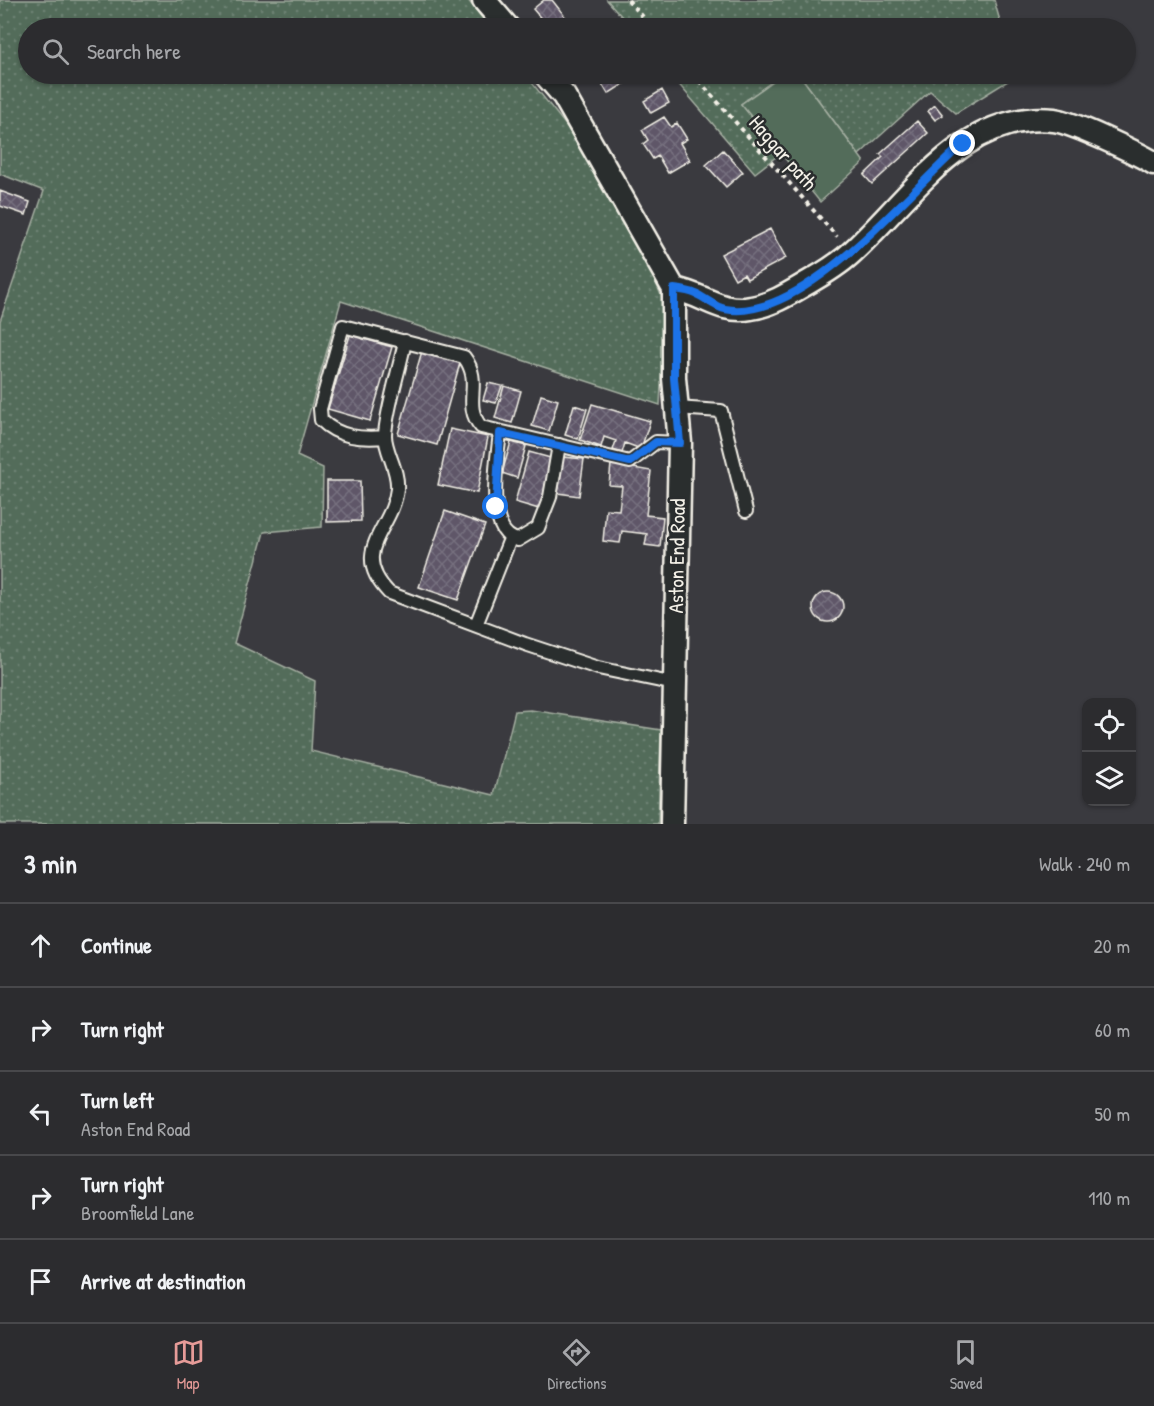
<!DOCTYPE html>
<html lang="en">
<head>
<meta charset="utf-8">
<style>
  body { margin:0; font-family:"Patrick Hand",sans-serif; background:#38383b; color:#f1f3f6 }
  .controls { position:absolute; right:18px; bottom:18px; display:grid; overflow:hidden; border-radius:12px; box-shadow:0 2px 4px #0004 }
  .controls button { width:54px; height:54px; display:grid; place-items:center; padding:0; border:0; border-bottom:2px solid #48484b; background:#2c2c2f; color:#f1f3f6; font:30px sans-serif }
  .stop { position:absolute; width:18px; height:18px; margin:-14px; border:4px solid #1a73e8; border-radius:50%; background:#fff }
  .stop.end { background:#1a73e8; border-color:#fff; box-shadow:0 2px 6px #0008 }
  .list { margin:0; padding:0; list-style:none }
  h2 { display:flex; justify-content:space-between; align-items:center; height:78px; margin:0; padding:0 24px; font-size:26px }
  h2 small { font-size:20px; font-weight:400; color:#a6a7aa }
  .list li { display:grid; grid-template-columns:39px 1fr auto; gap:18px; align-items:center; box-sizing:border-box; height:84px; padding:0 24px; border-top:2px solid #48484b }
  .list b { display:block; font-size:22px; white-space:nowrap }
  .list p { margin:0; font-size:20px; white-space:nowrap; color:#a6a7aa }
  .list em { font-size:20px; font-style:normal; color:#a6a7aa }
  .icon { flex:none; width:33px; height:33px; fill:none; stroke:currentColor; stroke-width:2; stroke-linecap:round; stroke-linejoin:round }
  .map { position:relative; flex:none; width:1154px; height:824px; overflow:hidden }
  .search { position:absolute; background:#2c2c2f; box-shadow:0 2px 4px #0004; left:18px; right:18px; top:18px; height:66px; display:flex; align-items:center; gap:15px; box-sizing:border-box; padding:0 21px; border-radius:33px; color:#a6a7aa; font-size:22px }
  .sheet { height:498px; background:#2c2c2f }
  nav { display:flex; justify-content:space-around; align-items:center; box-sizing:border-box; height:84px; border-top:2px solid #48484b; background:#2c2c2f; font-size:16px; color:#a6a7aa }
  nav a { display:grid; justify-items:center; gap:3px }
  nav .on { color:#e69b98 }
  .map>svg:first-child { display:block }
</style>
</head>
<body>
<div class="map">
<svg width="1154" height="824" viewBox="0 0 1154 824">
  <defs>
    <pattern id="grass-dots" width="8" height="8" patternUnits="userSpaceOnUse" patternTransform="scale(1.5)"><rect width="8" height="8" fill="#536c5a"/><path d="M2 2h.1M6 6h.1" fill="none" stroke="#6c8172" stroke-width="1.8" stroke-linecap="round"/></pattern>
    <pattern id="building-cross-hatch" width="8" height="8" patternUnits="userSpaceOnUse" patternTransform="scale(1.5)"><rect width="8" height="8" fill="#5e5768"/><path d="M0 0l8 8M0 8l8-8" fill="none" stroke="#76707e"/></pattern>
  </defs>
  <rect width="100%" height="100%" fill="#3a3a3f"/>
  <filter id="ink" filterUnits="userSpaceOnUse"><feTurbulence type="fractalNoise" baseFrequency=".0167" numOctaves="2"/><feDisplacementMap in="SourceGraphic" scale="12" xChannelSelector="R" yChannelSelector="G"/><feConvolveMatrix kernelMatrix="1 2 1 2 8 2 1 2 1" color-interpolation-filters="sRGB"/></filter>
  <g filter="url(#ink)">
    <!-- grass -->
    <path fill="url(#grass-dots)" stroke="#a4aea1" stroke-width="1.5" d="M0,0H468L490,28H28V74H525L568,128L642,249L665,305L660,405L341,301L297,456L323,468L322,527L264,532L234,643L315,681L311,751L494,795L515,711L531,710L661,730L658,824H0V321L44,191L0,174Z
      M607,0H994L1002,28H632Z
      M670,74H783L741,104L781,153L755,173Z
      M799,74H1015L1016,76L956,113L930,91L859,155Z"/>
    <!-- garden -->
    <path fill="#536c5a" stroke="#a4aea1" stroke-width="1.5" d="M783,74H799L864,162L820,202L741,104Z"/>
    <!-- building -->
    <path fill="url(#building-cross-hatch)" stroke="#f4f1e8" stroke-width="1.5" d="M544,0H552L567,19L554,28H549L533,9Z
      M596,74H630L633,78L608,94Z
      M662,90L669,103L651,113L644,101Z
      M935,105L943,115L935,120L928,111Z
      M664,117L671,127L677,123L687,139L680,143L690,160L668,173L658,156L653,159L643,144L648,140L642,130Z
      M917,121L928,133L872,184L864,175L883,157L880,154Z
      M723,150L743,172L726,187L706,165Z
      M0,191L30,202L26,215L0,206Z
      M770,229L786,258L747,279L744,274L735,279L721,254Z
      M350,335L392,347L370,421L328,409Z
      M422,351L460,363L437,445L398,434Z
      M488,383L502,386L496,403L483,400Z
      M504,386L521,391L512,423L495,418Z
      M541,395L558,400L549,431L532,426Z
      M592,404L650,421L641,449L625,443L622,453L613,450L616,441L604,437L601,447L580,440Z
      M574,405L587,409L578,439L565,435Z
      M450,429L488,437L477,493L438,485Z
      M511,442L526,446L517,478L502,473Z
      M529,452L554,459L539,509L515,502Z
      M563,457L584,459L579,496L558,493Z
      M611,464L651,471L646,515L663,517L660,547L645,545L647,534L622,531L620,543L603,541L606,509L619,510L622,486L609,485Z
      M327,481H360L361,521L327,522Z
      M445,511L485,525L458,600L419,587Z
      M813 607a15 15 0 1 1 30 0a15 15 0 1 1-30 0Z"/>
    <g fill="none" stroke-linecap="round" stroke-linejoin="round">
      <!-- lane casing -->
      <g stroke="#f4f1e8" stroke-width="16">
        <path id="lane" d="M405,341C400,367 386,411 385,435C385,452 399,470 397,489C393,529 348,551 389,593L525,644L598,668L675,684
          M676,408L721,411L746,511
          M500,433C497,459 484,534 518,540L538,528L550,497L559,445
          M385,437C362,439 339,438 321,420L320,409L343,326L464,357C484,383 461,403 481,427L630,462L656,442L680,443
          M476,625L510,539"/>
      </g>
      <!-- street casing -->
      <g stroke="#f4f1e8" stroke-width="27">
        <path id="street" d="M484,0L508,28
          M545,74L564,96L674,289
          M674,289C704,294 720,314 751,308C772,305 792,292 809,282C823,274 838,265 850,254C910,200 963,110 1054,120C1072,122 1137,153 1154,163
          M672,824L680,443L674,378V289"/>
      </g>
      <!-- path -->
      <path stroke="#f4f1e8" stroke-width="4" stroke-dasharray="4.5 4.5" stroke-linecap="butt" d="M628,0L653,28
        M693,74L837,237"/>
      <!-- lane -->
      <use href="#lane" stroke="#2a2d2e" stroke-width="12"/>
      <!-- street -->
      <use href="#street" stroke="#2a2d2e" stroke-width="22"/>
    </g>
  </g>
  <g fill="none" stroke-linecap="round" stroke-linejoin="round" filter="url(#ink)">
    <!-- route -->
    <path stroke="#1a73e8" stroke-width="8" d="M496,507L500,433L630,462L656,442L680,443L674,378V289C682,290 690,291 696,294C706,298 714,307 725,309C803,324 909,190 963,144"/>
  </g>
  <g text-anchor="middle" stroke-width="5" stroke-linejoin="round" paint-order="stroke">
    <!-- street labels -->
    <g font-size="21" fill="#f4f1e8" stroke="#2a2d2e">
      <text transform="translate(783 153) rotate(49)" y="7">Haggar path</text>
      <text transform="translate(677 556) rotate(-89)" y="7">Aston End Road</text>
    </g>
  </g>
</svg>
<div class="controls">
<button><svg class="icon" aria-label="locate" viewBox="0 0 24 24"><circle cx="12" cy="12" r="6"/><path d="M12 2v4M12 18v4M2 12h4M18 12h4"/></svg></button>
<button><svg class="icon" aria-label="layers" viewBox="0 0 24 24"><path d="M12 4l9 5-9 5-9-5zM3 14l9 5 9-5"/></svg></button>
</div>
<div class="stop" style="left:496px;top:507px"></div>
<div class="stop end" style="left:963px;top:144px"></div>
<div class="search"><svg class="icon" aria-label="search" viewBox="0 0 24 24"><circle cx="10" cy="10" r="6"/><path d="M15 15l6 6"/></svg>Search here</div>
</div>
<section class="sheet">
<h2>3 min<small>Walk · 240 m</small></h2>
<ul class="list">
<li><svg class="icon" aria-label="ahead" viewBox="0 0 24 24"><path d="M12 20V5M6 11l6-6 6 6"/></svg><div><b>Continue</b></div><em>20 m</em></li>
<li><svg class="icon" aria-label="right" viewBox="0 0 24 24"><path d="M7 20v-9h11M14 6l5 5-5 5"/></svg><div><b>Turn right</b></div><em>60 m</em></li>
<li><svg class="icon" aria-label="left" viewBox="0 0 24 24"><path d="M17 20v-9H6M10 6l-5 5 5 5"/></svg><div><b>Turn left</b><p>Aston End Road</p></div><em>50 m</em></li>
<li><svg class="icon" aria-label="right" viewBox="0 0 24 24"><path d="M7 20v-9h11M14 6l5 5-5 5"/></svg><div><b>Turn right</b><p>Broomfield Lane</p></div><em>110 m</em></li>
<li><svg class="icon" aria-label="arrive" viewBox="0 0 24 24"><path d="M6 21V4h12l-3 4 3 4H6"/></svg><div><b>Arrive at destination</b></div></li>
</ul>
</section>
<nav>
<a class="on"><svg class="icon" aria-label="map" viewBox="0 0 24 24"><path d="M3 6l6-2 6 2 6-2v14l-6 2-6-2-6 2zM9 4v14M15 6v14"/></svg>Map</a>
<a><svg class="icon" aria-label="directions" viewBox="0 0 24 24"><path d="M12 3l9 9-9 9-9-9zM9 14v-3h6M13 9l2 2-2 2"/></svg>Directions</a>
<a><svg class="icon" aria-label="saved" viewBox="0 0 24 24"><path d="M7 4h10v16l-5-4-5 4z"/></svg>Saved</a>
</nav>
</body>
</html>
